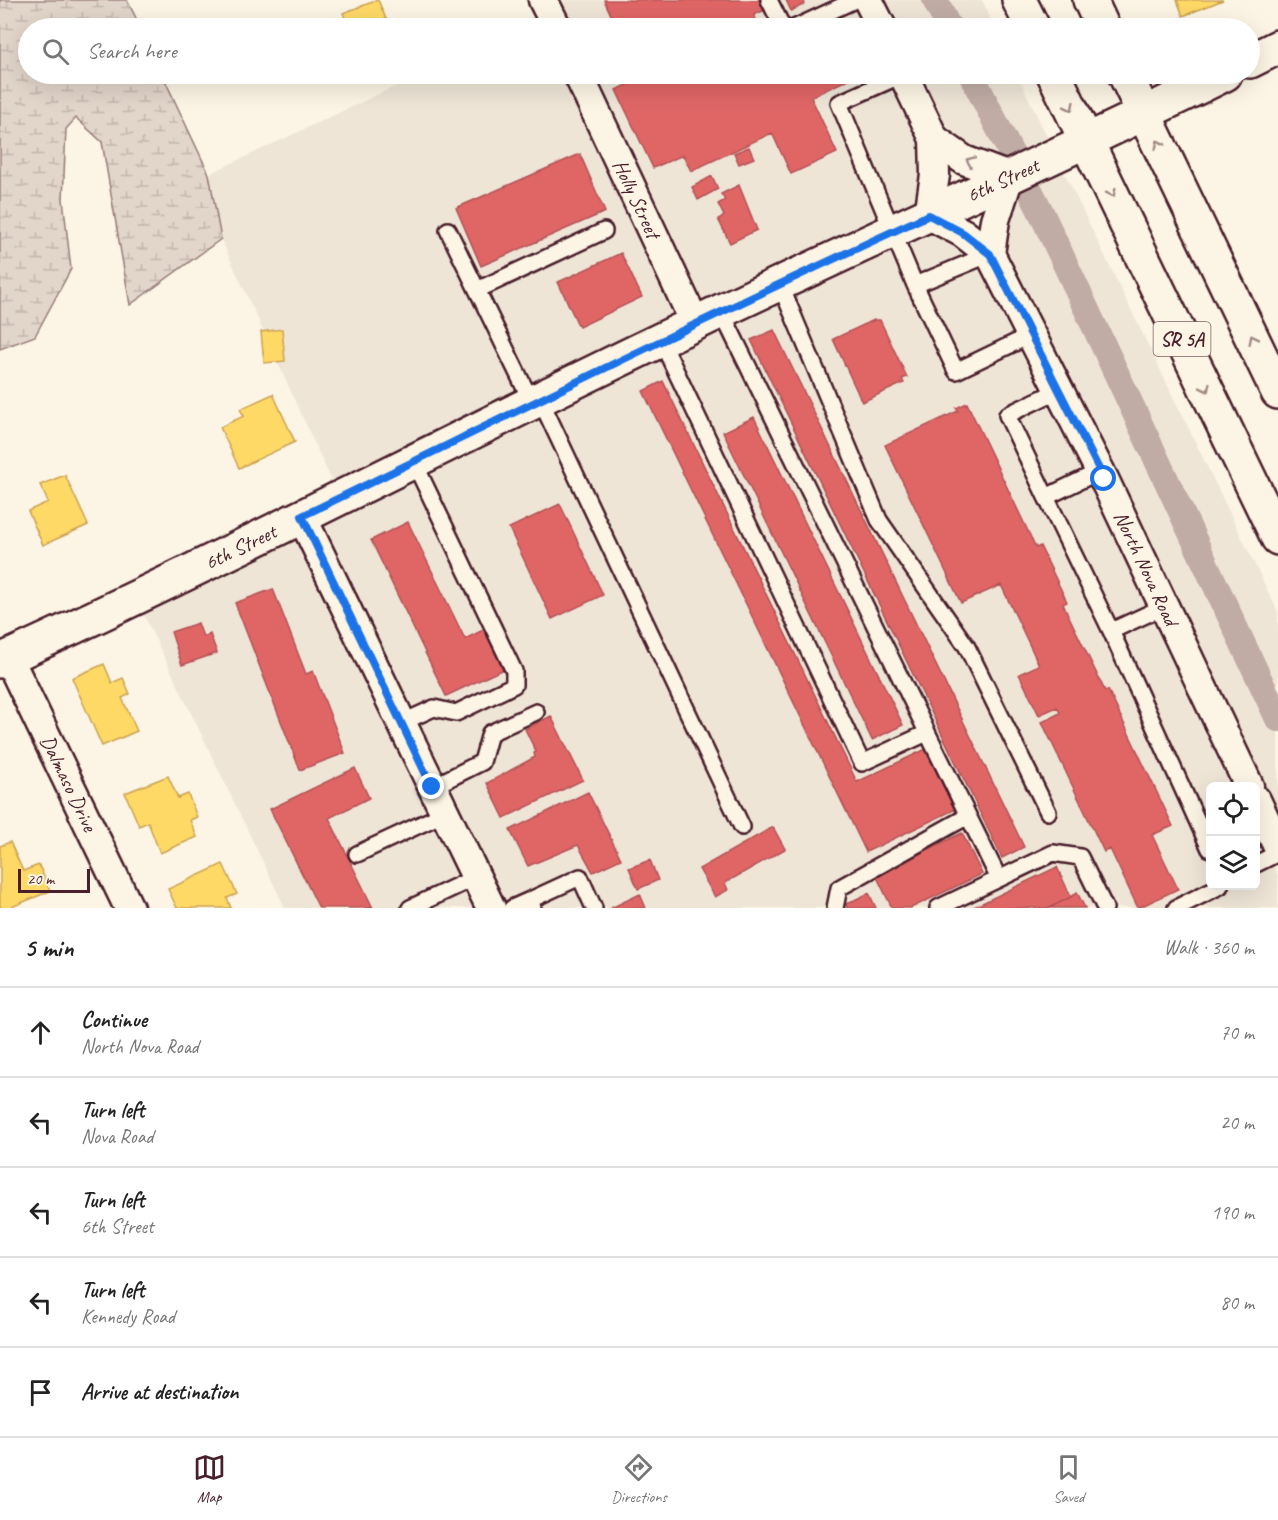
<!DOCTYPE html>
<html lang="en">
<head>
<meta charset="utf-8">
<style>
  body { margin:0; font-family:Caveat,sans-serif; background:#f2f2f2; color:#222 }
  .controls { position:absolute; right:18px; bottom:18px; display:grid; overflow:hidden; border-radius:9px; box-shadow:0 6px 24px #0002 }
  .controls button { width:54px; height:54px; display:grid; place-items:center; padding:0; border:0; border-bottom:2px solid #e0e0e0; background:#fff; color:#222; font:30px sans-serif }
  .scale { position:absolute; left:18px; bottom:15px; width:72px; box-sizing:border-box; padding-left:6px; border:3px solid #4a1f2b; border-top:0; font-size:16px; line-height:21px; white-space:nowrap; color:#4a1f2b; -webkit-text-stroke:4px #fcf5e5; paint-order:stroke }
  .stop { position:absolute; width:18px; height:18px; margin:-14px; border:4px solid #1a73e8; border-radius:50%; background:#fff }
  .stop.end { background:#1a73e8; border-color:#fff; box-shadow:0 2px 6px #0008 }
  .list { margin:0; padding:0; list-style:none }
  h2 { display:flex; justify-content:space-between; align-items:center; height:78px; margin:0; padding:0 24px; font-size:26px }
  h2 small { font-size:20px; font-weight:400; color:#767676 }
  .list li { display:grid; grid-template-columns:39px 1fr auto; gap:18px; align-items:center; box-sizing:border-box; height:90px; padding:0 24px; border-top:2px solid #e0e0e0 }
  .list b { display:block; font-size:22px; white-space:nowrap }
  .list p { margin:0; font-size:20px; white-space:nowrap; color:#767676 }
  .list em { font-size:20px; font-style:normal; color:#767676 }
  .icon { flex:none; width:33px; height:33px; fill:none; stroke:currentColor; stroke-width:2; stroke-linecap:round; stroke-linejoin:round }
  .map { position:relative; flex:none; width:1278px; height:908px; overflow:hidden }
  .search { position:absolute; background:#fff; box-shadow:0 6px 24px #0002; left:18px; right:18px; top:18px; height:66px; display:flex; align-items:center; gap:15px; box-sizing:border-box; padding:0 21px; border-radius:33px; color:#767676; font-size:22px }
  .sheet { height:528px; background:#fff }
  nav { display:flex; justify-content:space-around; align-items:center; box-sizing:border-box; height:84px; border-top:2px solid #e0e0e0; background:#fff; font-size:16px; color:#767676 }
  nav a { display:grid; justify-items:center; gap:3px }
  nav .on { color:#4a1f2b }
  .map>svg:first-child { display:block }
</style>
</head>
<body>
<div class="map">
<svg width="1278" height="908" viewBox="0 0 1278 908">
  <defs>
    <pattern id="wetland-marsh" width="20" height="14" patternUnits="userSpaceOnUse" patternTransform="scale(1.5)"><rect width="20" height="14" fill="#e2d5ca"/><path d="M1 5h8M5 5V1M11 12h8M15 12V8" fill="none" stroke="#c3b6ae"/></pattern>
  </defs>
  <rect width="100%" height="100%" fill="#fcf5e5"/>
  <filter id="ink" filterUnits="userSpaceOnUse"><feTurbulence type="fractalNoise" baseFrequency=".0167" numOctaves="2"/><feDisplacementMap in="SourceGraphic" scale="12" xChannelSelector="R" yChannelSelector="G"/><feConvolveMatrix kernelMatrix="1 2 1 2 8 2 1 2 1" color-interpolation-filters="sRGB"/></filter>
  <g filter="url(#ink)">
    <!-- built -->
    <path fill="#eee5d7" d="M557,0H855L868,28H571Z
      M883,0H982L995,28H896Z
      M421,74H564L678,316L334,486L221,239L209,174Z
      M592,74H889L920,139L917,144L922,147L923,174L918,205L700,306Z
      M917,74H1017L1050,143L1009,162L969,147L946,131L945,125H941Z
      M1062,168L1278,612V818L1005,255L1007,224L1019,188Z
      M928,230L957,246L977,261V266L983,267L1093,486L1235,786H1210V886H1256V829L1278,876V908H505L319,523L690,341Z
      M296,534L477,908H285L141,609Z"/>
    <!-- wetland -->
    <path fill="url(#wetland-marsh)" stroke="#967a7a" stroke-width="1.5" d="M0,0H127L141,28H28V74H162L209,174L221,239L130,305L102,142L76,118L66,129L63,199L71,269L35,336L0,349Z"/>
    <!-- homes -->
    <path fill="#ffd966" stroke="#c9a154" stroke-width="1.5" d="M378,0L387,21L368,28H349L343,13Z
      M1177,0H1223L1183,16Z
      M282,329L285,361L264,363L261,332Z
      M273,394L295,442L239,468L220,427L244,416L240,409Z
      M65,475L88,525L43,545L28,511L48,502L40,485Z
      M104,664L112,683L123,678L130,694L122,698L137,731L102,746L72,678Z
      M168,776L178,798L188,794L197,817L190,820L197,837L160,853L148,822L139,826L125,793Z
      M10,842L23,871L39,865L50,891L9,908H0V846Z
      M223,864L237,894L227,898L231,908H177L168,889Z"/>
    <!-- shops -->
    <path fill="#e06666" stroke="#b35154" stroke-width="1.5" d="M604,0H761L765,10L754,15L759,27L757,28H737L735,26L734,28H617Z
      M786,0H803L805,4L791,11Z
      M638,74H846L849,79L811,97L837,153L791,174L772,133L691,171L683,155L653,168L616,90L641,79Z
      M749,147L754,158L739,164L734,153Z
      M580,154L605,212L481,266L456,208Z
      M712,176L718,189L698,200L692,187Z
      M739,185L757,230L730,243L718,219L724,216L718,204L725,200L721,194Z
      M621,253L642,297L579,327L558,282Z
      M874,320H880L907,377L902,379L904,383L862,402L833,339Z
      M774,330L1024,847L1002,858L751,340Z
      M663,381L857,782L926,749L956,809L866,852L643,391Z
      M967,403L1036,548L1040,546L1067,602L1063,604L1105,691L1108,690L1173,826L1152,835L1178,889L1138,908L1110,849L1104,852L1042,722L1060,713L1057,707L1039,715L1019,674L1039,665L1001,585L961,603L885,445L958,411L956,408Z
      M754,417L903,725L872,740L723,432Z
      M560,504L603,595L552,619L509,528Z
      M408,522L465,639L487,628L506,668L446,696L371,540Z
      M273,589L306,674L313,671L345,753L300,770L235,603Z
      M198,623L203,637L210,634L217,653L182,665L171,632Z
      M551,716L583,780L504,818L487,783L535,757L534,753L536,752L525,729Z
      M355,768L369,798L329,818L373,908H319L270,809Z
      M588,792L621,859L593,872L578,845L528,866L510,830Z
      M773,827L785,849L725,883L728,890L715,897L699,869Z
      M962,833L982,874L911,908H892L876,875Z
      M650,860L658,880L638,889L629,868Z
      M1057,867L1071,897L1049,908H972Z
      M1077,892L1085,908H1049L1071,897Z
      M869,893L876,908H847L846,904Z
      M640,894L646,908H611Z"/>
    <g fill="none" stroke-linecap="round" stroke-linejoin="round">
      <!-- canal -->
      <path stroke="#c0aca5" stroke-width="26" d="M935,0L949,28
        M971,74L1040,210L1278,719"/>
      <!-- lane casing -->
      <g stroke="#4a1f2b" stroke-width="20">
        <path id="lane" d="M769,0L783,28
          M794,28L855,0
          M904,74L839,103L915,285L956,371L1031,335
          M448,230L532,403
          M780,284L879,520L967,647L1048,812
          M915,285L990,254
          M477,290L604,231
          M721,311L999,879
          M661,340L862,763L927,733
          M1059,390L1007,415L1046,497L1100,471
          M540,399L742,827
          M1046,497L1111,631L1163,607
          M1111,631L1210,849
          M401,723L434,708L456,713L514,685V671L414,462
          M432,787L482,762L490,733L536,712
          M357,854L445,813
          M1256,864L1278,853
          M530,900L580,877L594,908
          M410,908L476,877
          M512,908L530,900L533,908
          M835,908L839,888L968,816
          M938,908L1053,853L1080,857L1105,908
          M1176,908L1220,886"/>
      </g>
      <!-- street casing -->
      <g stroke="#4a1f2b" stroke-width="33">
        <g id="street">
          <path d="M543,0L557,28"/>
          <path d="M868,0L882,28"/>
          <path id="s1" d="M578,74L695,323"/>
          <path id="s2" d="M903,74L934,139L935,175L929,215L963,233L990,254L1104,479L1249,786"/>
          <path d="M934,139L964,160L1009,177L995,220L990,254"/>
          <path d="M302,517L491,908"/>
          <path id="s3" d="M8,657L129,908"/>
          <path d="M1256,800L1278,847"/>
        </g>
      </g>
      <!-- secondary casing -->
      <g stroke="#4a1f2b" stroke-width="38">
        <g id="secondary">
          <path d="M1250,61L1278,47"/>
          <path id="s4" d="M0,661C234,555 462,434 694,324C871,239 1050,161 1225,74"/>
        </g>
      </g>
      <!-- primary casing -->
      <g stroke="#4a1f2b" stroke-width="38">
        <path id="primary" d="M1019,0L1033,28
          M1090,0L1103,28
          M1054,74L1278,538
          M1125,74L1278,392"/>
      </g>
      <!-- lane -->
      <use href="#lane" stroke="#fcf5e5" stroke-width="15"/>
      <!-- street -->
      <use href="#street" stroke="#fcf5e5" stroke-width="28"/>
      <!-- secondary -->
      <use href="#secondary" stroke="#fcf5e5" stroke-width="33"/>
      <!-- primary -->
      <use href="#primary" stroke="#fcf5e5" stroke-width="33"/>
    </g>
    <!-- one-way arrows -->
    <defs><path id="oneway-chevron" d="M-2-3.5L2.5 0L-2 3.5" fill="none" stroke-width="1.6" stroke-linecap="round" stroke-linejoin="round" transform="scale(1.5)"/></defs>
    <g stroke="#a38a88">
      <use href="#oneway-chevron" transform="translate(1070 107) rotate(64)"/>
      <use href="#oneway-chevron" transform="translate(1159 144) rotate(-116)"/>
      <use href="#oneway-chevron" transform="translate(970 161) rotate(-156)"/>
      <use href="#oneway-chevron" transform="translate(1112 193) rotate(64)"/>
      <use href="#oneway-chevron" transform="translate(1253 339) rotate(-116)"/>
      <use href="#oneway-chevron" transform="translate(1206 388) rotate(64)"/>
    </g>
  </g>
  <g fill="none" stroke-linecap="round" stroke-linejoin="round" filter="url(#ink)">
    <!-- route -->
    <path stroke="#1a73e8" stroke-width="8" d="M432,787L302,516C510,415 718,311 929,215L963,233L990,254L1104,479"/>
  </g>
  <g text-anchor="middle" stroke-width="6" stroke-linejoin="round" paint-order="stroke">
    <!-- shield labels -->
    <rect fill="#fcf5e5" stroke="#7f5f63" stroke-width="1.5" x="1153.5" y="322" width="57" height="34" rx="4.5"/>
    <g font-size="20" font-weight="bold" fill="#4a1f2b">
      <text x="1182" y="346">SR 5A</text>
    </g>
    <!-- street labels -->
    <g font-size="21" fill="#4a1f2b" stroke="#fcf5e5">
      <text dy="7" stroke="none"><textPath href="#s4" startOffset="1112">6th Street</textPath></text>
      <text dy="7" stroke="none"><textPath href="#s1" startOffset="138">Holly Street</textPath></text>
      <text dy="7" stroke="none"><textPath href="#s4" startOffset="266">6th Street</textPath></text>
      <text dy="7" stroke="none"><textPath href="#s2" startOffset="572">North Nova Road</textPath></text>
      <text dy="7" stroke="none"><textPath href="#s3" startOffset="140">Dalmaso Drive</textPath></text>
    </g>
  </g>
</svg>
<div class="controls">
<button><svg class="icon" aria-label="locate" viewBox="0 0 24 24"><circle cx="12" cy="12" r="6"/><path d="M12 2v4M12 18v4M2 12h4M18 12h4"/></svg></button>
<button><svg class="icon" aria-label="layers" viewBox="0 0 24 24"><path d="M12 4l9 5-9 5-9-5zM3 14l9 5 9-5"/></svg></button>
</div>
<div class="scale">20 m</div>
<div class="stop" style="left:1104px;top:479px"></div>
<div class="stop end" style="left:432px;top:787px"></div>
<div class="search"><svg class="icon" aria-label="search" viewBox="0 0 24 24"><circle cx="10" cy="10" r="6"/><path d="M15 15l6 6"/></svg>Search here</div>
</div>
<section class="sheet">
<h2>5 min<small>Walk · 360 m</small></h2>
<ul class="list">
<li><svg class="icon" aria-label="ahead" viewBox="0 0 24 24"><path d="M12 20V5M6 11l6-6 6 6"/></svg><div><b>Continue</b><p>North Nova Road</p></div><em>70 m</em></li>
<li><svg class="icon" aria-label="left" viewBox="0 0 24 24"><path d="M17 20v-9H6M10 6l-5 5 5 5"/></svg><div><b>Turn left</b><p>Nova Road</p></div><em>20 m</em></li>
<li><svg class="icon" aria-label="left" viewBox="0 0 24 24"><path d="M17 20v-9H6M10 6l-5 5 5 5"/></svg><div><b>Turn left</b><p>6th Street</p></div><em>190 m</em></li>
<li><svg class="icon" aria-label="left" viewBox="0 0 24 24"><path d="M17 20v-9H6M10 6l-5 5 5 5"/></svg><div><b>Turn left</b><p>Kennedy Road</p></div><em>80 m</em></li>
<li><svg class="icon" aria-label="arrive" viewBox="0 0 24 24"><path d="M6 21V4h12l-3 4 3 4H6"/></svg><div><b>Arrive at destination</b></div></li>
</ul>
</section>
<nav>
<a class="on"><svg class="icon" aria-label="map" viewBox="0 0 24 24"><path d="M3 6l6-2 6 2 6-2v14l-6 2-6-2-6 2zM9 4v14M15 6v14"/></svg>Map</a>
<a><svg class="icon" aria-label="directions" viewBox="0 0 24 24"><path d="M12 3l9 9-9 9-9-9zM9 14v-3h6M13 9l2 2-2 2"/></svg>Directions</a>
<a><svg class="icon" aria-label="saved" viewBox="0 0 24 24"><path d="M7 4h10v16l-5-4-5 4z"/></svg>Saved</a>
</nav>
</body>
</html>
